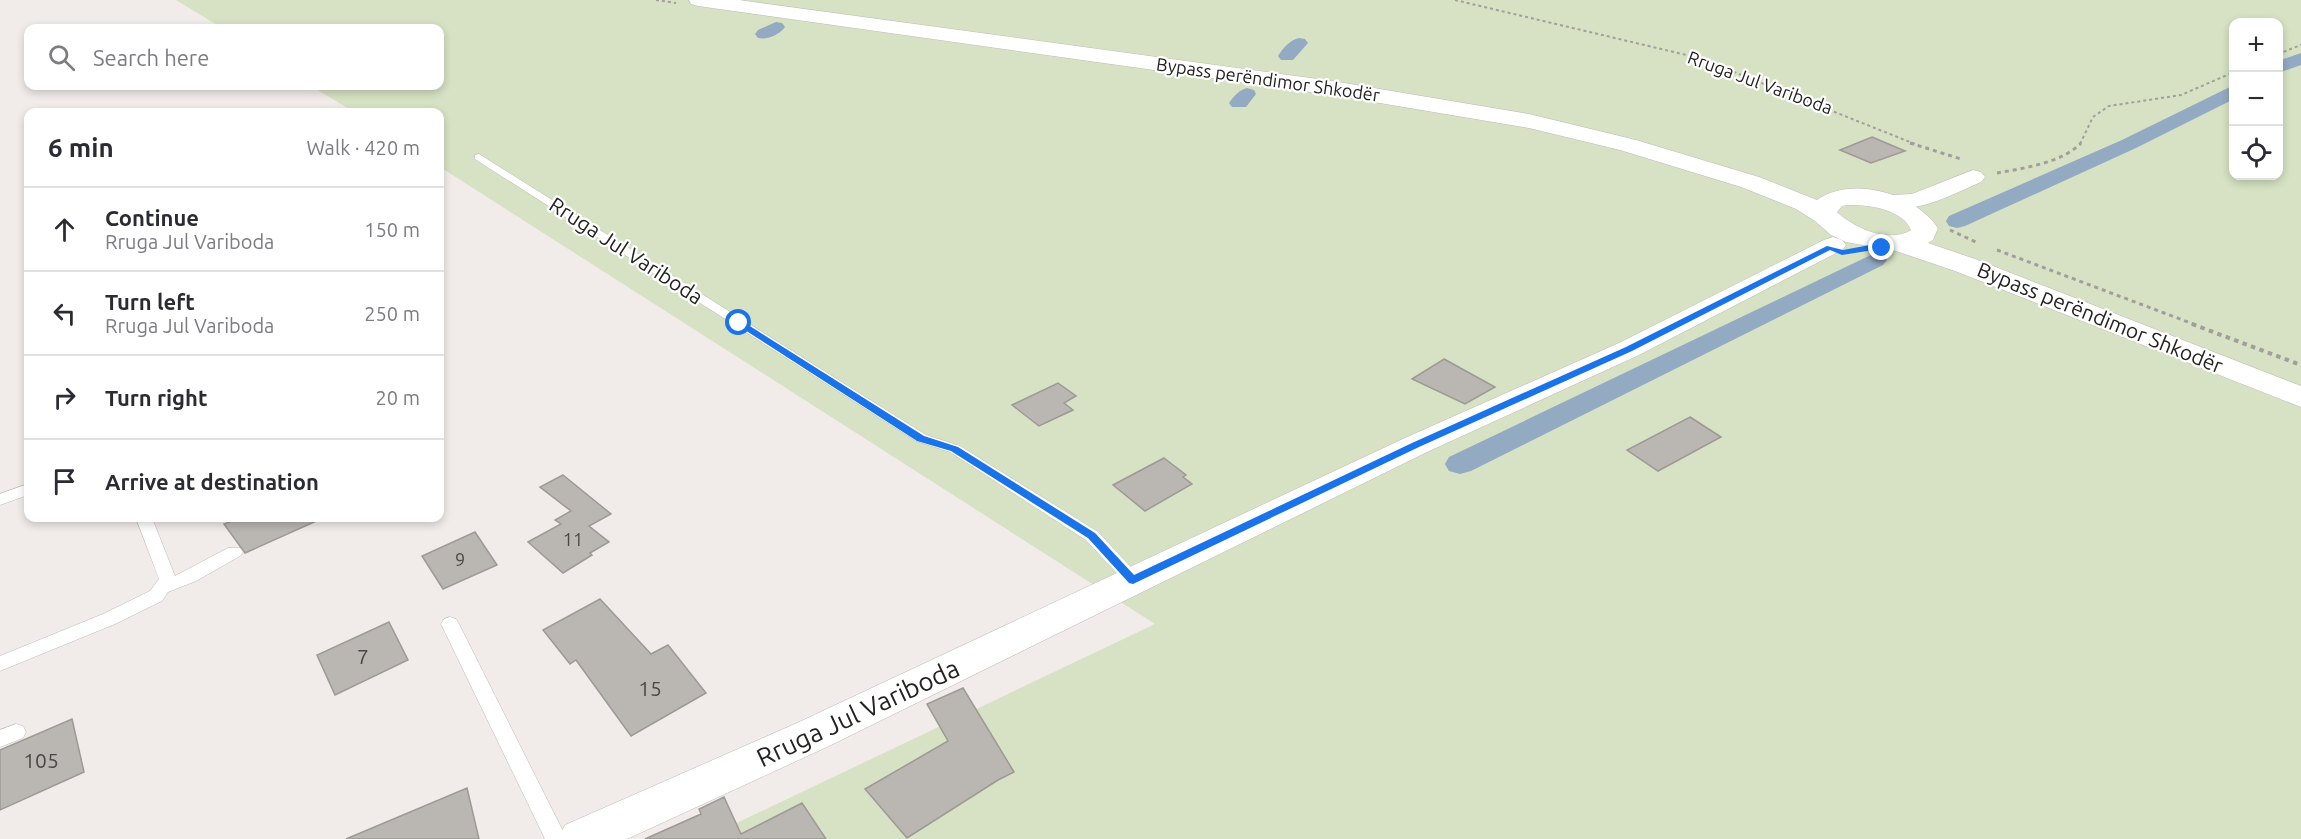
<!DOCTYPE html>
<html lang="en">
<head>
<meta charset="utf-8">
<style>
  body { margin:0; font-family:Ubuntu,sans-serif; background:#f7f7f7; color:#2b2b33 }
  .controls { position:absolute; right:18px; top:18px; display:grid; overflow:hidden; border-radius:12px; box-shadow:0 3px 9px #0003 }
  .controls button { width:54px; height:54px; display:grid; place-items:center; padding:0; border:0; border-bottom:2px solid #e1e1e2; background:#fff; color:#2b2b33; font:30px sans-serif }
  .stop { position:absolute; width:18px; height:18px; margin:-14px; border:4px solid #1a73e8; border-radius:50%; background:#fff }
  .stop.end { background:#1a73e8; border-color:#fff; box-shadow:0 2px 6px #0008 }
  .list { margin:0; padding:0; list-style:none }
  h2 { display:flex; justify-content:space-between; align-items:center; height:78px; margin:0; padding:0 24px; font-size:26px }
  h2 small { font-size:20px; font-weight:400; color:#7c7c81 }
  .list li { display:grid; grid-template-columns:39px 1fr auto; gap:18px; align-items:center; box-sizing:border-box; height:84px; padding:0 24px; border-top:2px solid #e1e1e2 }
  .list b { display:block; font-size:22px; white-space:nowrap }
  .list p { margin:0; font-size:20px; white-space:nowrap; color:#7c7c81 }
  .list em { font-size:20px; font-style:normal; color:#7c7c81 }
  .icon { flex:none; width:33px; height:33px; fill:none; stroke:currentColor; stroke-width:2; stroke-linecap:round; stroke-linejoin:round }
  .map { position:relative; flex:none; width:2301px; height:839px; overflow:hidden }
  .search { position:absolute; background:#fff; box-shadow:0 3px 9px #0003; left:24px; top:24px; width:420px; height:66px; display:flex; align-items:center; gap:15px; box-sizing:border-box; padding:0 21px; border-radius:12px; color:#7c7c81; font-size:22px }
  .panel { position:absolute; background:#fff; box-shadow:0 3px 9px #0003; left:24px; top:108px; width:420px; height:414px; border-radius:12px }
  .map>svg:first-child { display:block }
</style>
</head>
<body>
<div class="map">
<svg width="2301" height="839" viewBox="0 0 2301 839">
  <rect width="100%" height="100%" fill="#f1ece9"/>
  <!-- green -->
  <path fill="#d6e2c3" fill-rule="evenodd" d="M176,0H2301V839H703L1155,624L440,167V112H354L311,86H440V28H222ZM2234,22H2278V176H2234Z"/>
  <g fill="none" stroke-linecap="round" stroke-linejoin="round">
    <!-- canal -->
    <path fill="#92aac2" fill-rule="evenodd" d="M776,22L782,23L785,27C779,35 768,40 758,38L755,34L758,30Z
      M1299,38L1305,39L1308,43L1293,60H1281L1278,56C1283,48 1290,40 1299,38Z
      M2301,53V65L2278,73V61Z
      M2234,85V99L2136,148L1965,226L1957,228L1949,226L1946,221L1949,216L2122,140Z
      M1247,88L1254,90L1256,94L1246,107H1232L1229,103C1234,96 1239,90 1247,88Z
      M1875,253L1883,255L1887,260L1883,265L1471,471L1460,474L1449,471L1445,464L1449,457Z"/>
  </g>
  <!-- building -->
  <path fill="#bab6b2" stroke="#9d9995" stroke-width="1.5" d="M1872,137L1905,151L1871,163L1840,150Z
    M1444,359L1495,387L1465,404L1412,379Z
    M1058,383L1076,396L1064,403L1073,410L1039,426L1012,405Z
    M1690,417L1721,437L1658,471L1627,450Z
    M1164,458L1186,475L1183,477L1192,484L1145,511L1113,485Z
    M563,475L611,514L589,526L609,542L590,553L592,555L563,573L528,542L561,524L555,520L571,511L540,487Z
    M240,518H323L245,553L224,524Z
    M475,532L497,565L443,589L422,556Z
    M600,599L651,654L668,645L706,693L631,736L576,660L570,664L543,630Z
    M389,622L408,660L335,695L317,655Z
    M963,688L1014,772L998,780L907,838L865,789L948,741L927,704Z
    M72,719L84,772L0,810V750Z
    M467,788L479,839H346Z
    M724,797L741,834L802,803L826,839H645L701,814L699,809Z"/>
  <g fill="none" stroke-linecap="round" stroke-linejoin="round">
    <!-- lane casing -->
    <g stroke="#bfb9b6" stroke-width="1">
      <path id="lane" d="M479,154L926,435L960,446L1098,532L1139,576L1142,580L1139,584L1133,586L1127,584L1086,540L950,452L916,441L475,159V155Z
        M28,484V495L0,505V494Z
        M136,518H152L175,576L228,548H240L243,552L240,556L196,581L168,592L162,601L115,624L0,671V656L103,614L150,591L159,579Z
        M450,617L456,619L459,624L567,839H545L441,624L444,619Z
        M16,724L23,726L26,732L23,738L0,747V730Z"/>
    </g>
    <!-- street casing -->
    <g stroke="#bfb9b6" stroke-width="1">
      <path id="street" d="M1973,170L1981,172L1985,177L1981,182C1947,197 1913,216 1874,206L1871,201L1874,196L1912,194Z
        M1833,237L1842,240L1846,245L1842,250L1639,355L1427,452L827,747L627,839H558L565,825L797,723L1405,438L1619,343L1824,240Z"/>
    </g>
    <!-- highway casing -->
    <g stroke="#bfb9b6" stroke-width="1">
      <path id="highway" d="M689,0H739L1332,81L1529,114L1636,140L1759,177L1817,200C1853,175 1915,194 1938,228L1933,240L1928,243L1975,259L2301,386V407L1955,271L1896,251L1846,242L1831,235L1815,221L1796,209L1741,187L1620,150L1529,128L1332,95L698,6L691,4ZM1847,205C1867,204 1903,209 1911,230C1889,244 1854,228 1837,212L1842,206Z"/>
    </g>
    <!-- path-far2 -->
    <path stroke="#a19e9b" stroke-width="2" stroke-dasharray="3 3" stroke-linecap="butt" d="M656,0L676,3
      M1455,0L1699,58L1915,144
      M2278,54L2301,45
      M2080,144L2093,117L2109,106L2181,95L2234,72"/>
    <!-- path-far1 -->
    <path stroke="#a19e9b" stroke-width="3" stroke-dasharray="4 4" stroke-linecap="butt" d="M1910,143L1961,159
      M1997,173C2024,168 2062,163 2081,143
      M1950,230L1978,243
      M1997,250L2196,325"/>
    <!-- path -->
    <path stroke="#a19e9b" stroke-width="4" stroke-dasharray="4.5 4.5" stroke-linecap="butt" d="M2192,324L2301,365"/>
    <!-- lane -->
    <use href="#lane" fill="#fff" fill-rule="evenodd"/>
    <!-- street -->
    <use href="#street" fill="#fff" fill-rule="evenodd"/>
    <!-- highway -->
    <use href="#highway" fill="#fff" fill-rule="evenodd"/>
  </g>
  <!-- route -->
  <path fill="#1a73e8" d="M1870,245L1886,248L1842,255L1830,250L1632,351L1419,447L1133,584L1129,583L1088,538L951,451L917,441L734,323L742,321L924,436L958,447L1095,533L1134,575L1412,443L1626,347L1827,246L1843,250Z"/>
  <g text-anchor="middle" stroke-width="4.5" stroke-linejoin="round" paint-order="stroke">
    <!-- far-street labels -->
    <g font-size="18" fill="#252322" stroke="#fff">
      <text transform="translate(1268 80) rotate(8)" y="6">Bypass perëndimor Shkodër</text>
      <text transform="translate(1760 83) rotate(20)" y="6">Rruga Jul Variboda</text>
    </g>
    <!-- number labels -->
    <g font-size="18" fill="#4a4846">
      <text x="573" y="546">11</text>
      <text x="460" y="566">9</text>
    </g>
    <!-- street labels -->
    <g font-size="21" fill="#252322" stroke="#fff">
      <text transform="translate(626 251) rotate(33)" y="7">Rruga Jul Variboda</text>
      <text transform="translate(2100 318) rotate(22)" y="7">Bypass perëndimor Shkodër</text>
    </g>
    <!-- near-number labels -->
    <g font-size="21" fill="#4a4846">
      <text x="363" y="664">7</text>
      <text x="650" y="696">15</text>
      <text x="41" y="768">105</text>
    </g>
    <!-- near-street labels -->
    <g font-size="26" fill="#252322" stroke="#fff">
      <text transform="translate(858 713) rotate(-25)" y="9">Rruga Jul Variboda</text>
    </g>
  </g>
</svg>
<div class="controls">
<button>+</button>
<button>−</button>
<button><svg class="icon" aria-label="locate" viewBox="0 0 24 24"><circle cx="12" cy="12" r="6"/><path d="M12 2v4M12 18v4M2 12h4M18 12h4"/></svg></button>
</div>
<div class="stop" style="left:739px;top:323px"></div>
<div class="stop end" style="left:1882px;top:248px"></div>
<div class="search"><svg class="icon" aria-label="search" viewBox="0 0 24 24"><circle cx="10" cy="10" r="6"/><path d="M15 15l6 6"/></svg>Search here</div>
<section class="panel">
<h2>6 min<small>Walk · 420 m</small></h2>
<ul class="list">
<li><svg class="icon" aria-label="ahead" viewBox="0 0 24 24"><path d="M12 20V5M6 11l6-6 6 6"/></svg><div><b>Continue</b><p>Rruga Jul Variboda</p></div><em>150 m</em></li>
<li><svg class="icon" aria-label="left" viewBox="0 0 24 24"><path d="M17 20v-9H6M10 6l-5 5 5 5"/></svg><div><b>Turn left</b><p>Rruga Jul Variboda</p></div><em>250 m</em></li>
<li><svg class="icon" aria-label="right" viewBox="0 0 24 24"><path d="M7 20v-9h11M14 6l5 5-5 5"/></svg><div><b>Turn right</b></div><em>20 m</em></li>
<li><svg class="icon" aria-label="arrive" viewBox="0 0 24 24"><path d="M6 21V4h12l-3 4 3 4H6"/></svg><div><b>Arrive at destination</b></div></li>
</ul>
</section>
</div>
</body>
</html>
